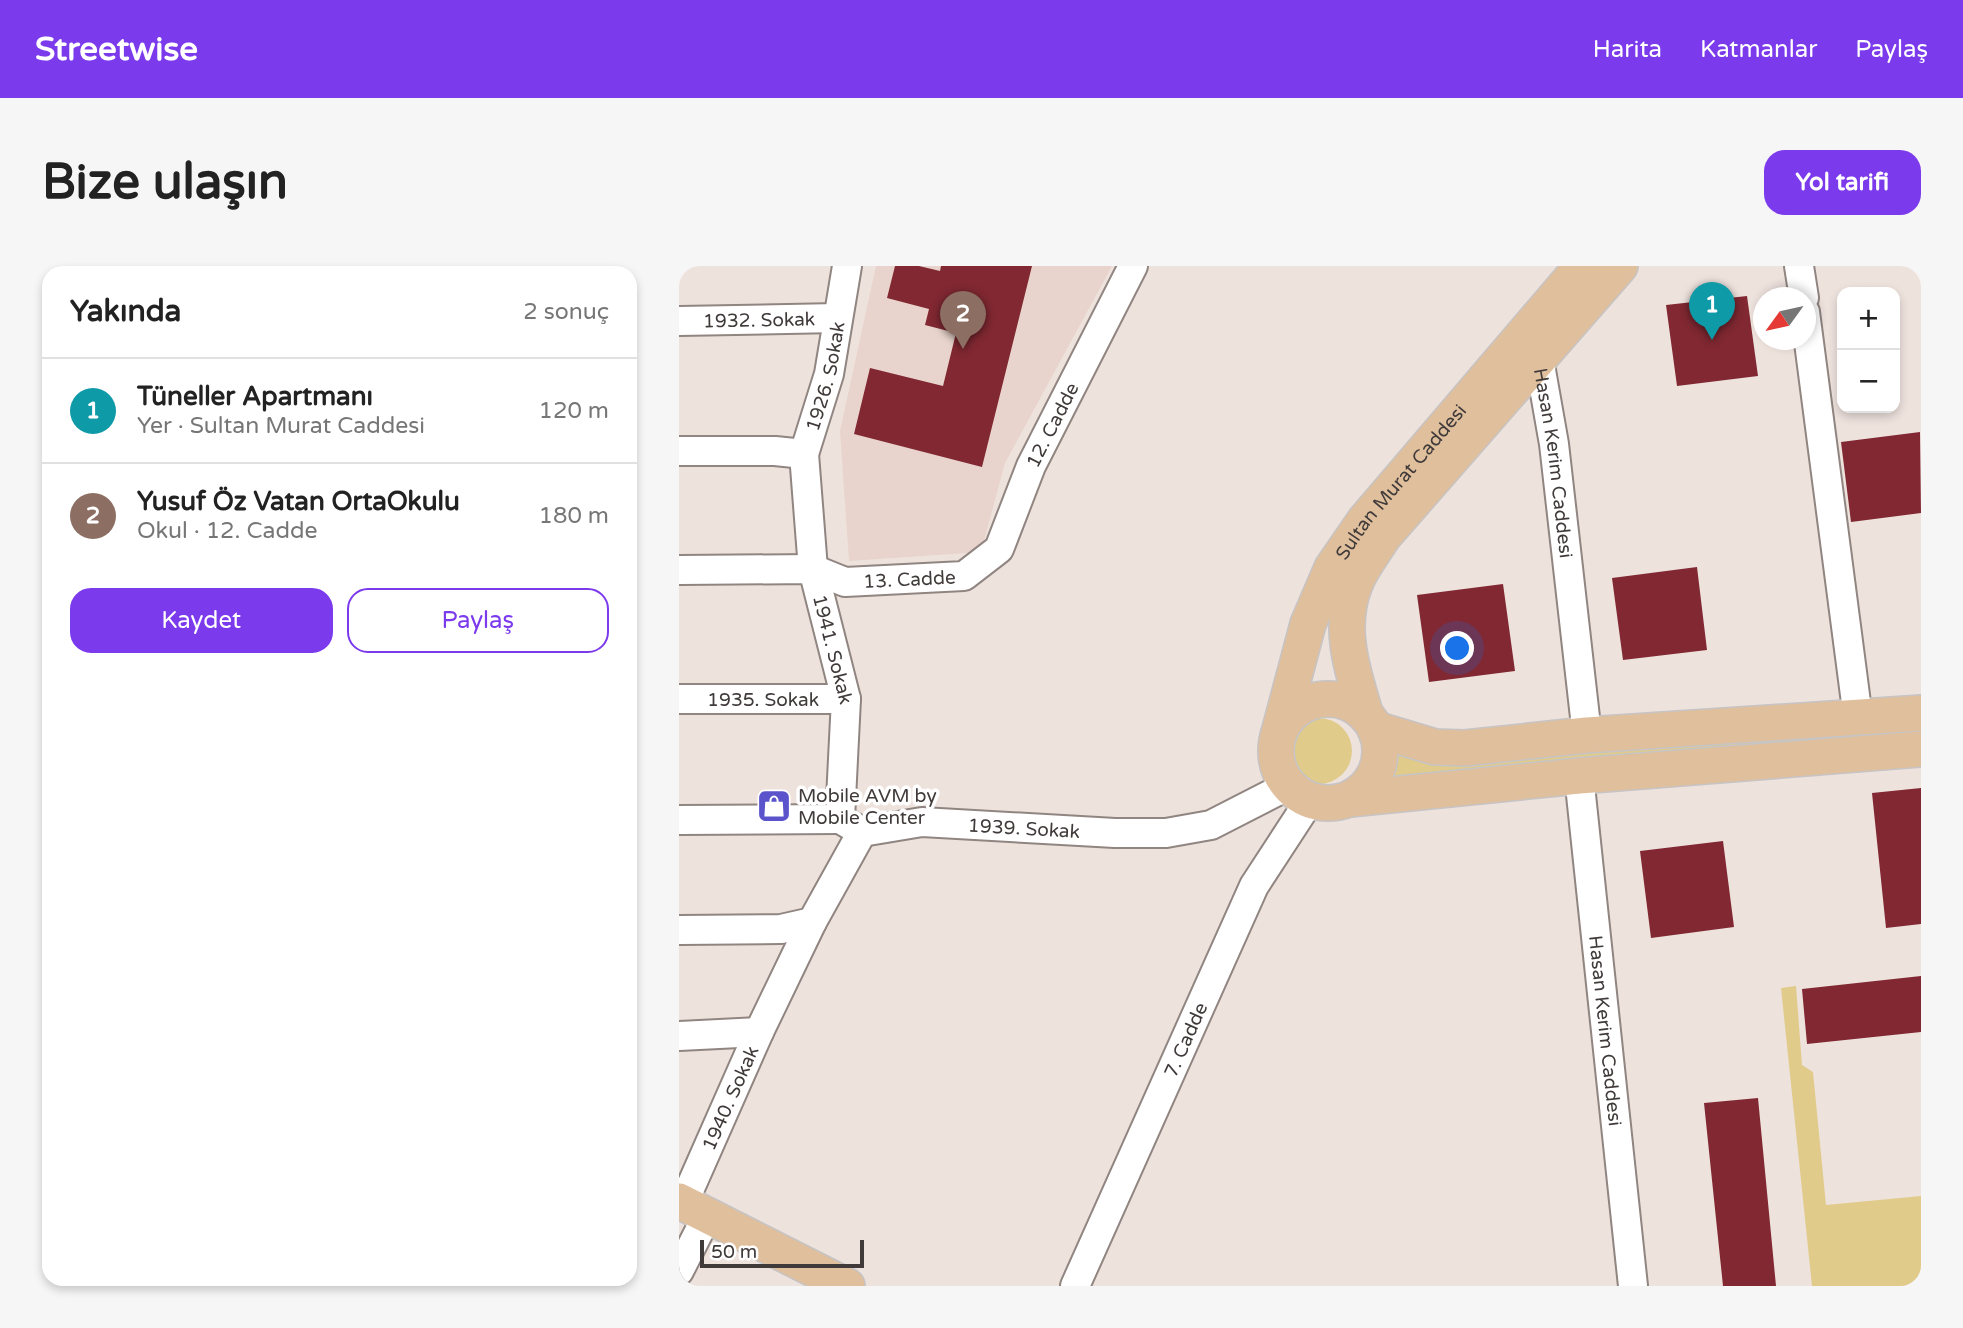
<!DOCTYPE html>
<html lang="tr">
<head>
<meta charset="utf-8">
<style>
  body { margin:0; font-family:"Varela Round",sans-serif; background:#f6f6f6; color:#222 }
  .controls { position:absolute; right:21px; top:21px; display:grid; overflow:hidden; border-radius:14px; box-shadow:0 4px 10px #0003 }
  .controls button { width:63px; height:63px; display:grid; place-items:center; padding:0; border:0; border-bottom:2px solid #e0e0e0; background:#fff; color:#222; font:35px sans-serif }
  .compass { position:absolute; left:1074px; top:21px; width:63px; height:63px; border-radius:50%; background:#fff; box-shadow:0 4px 10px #0003; rotate:237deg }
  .scale { position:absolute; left:21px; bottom:18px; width:164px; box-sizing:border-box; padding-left:7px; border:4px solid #403b3a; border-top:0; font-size:19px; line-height:24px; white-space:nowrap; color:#403b3a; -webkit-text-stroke:5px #fff; paint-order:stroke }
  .you { position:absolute; left:779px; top:383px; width:24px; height:24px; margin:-18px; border:5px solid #fff; border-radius:50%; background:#1a73e8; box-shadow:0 0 0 10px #1a73e833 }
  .badge { display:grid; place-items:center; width:46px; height:46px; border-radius:50%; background:#7c3aed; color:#fff; font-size:23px; font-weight:700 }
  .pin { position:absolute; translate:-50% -58px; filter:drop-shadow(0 2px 4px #0008) }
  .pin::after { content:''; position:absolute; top:37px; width:24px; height:21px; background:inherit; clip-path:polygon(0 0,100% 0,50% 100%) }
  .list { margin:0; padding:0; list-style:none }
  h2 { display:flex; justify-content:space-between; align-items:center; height:91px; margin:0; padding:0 28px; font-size:30px }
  h2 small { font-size:23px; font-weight:400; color:#767676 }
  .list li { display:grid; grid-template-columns:46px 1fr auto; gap:21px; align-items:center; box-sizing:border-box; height:105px; padding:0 28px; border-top:2px solid #e0e0e0 }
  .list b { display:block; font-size:26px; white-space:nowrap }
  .list p { margin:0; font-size:23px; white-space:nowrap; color:#767676 }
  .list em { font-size:23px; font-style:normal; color:#767676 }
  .actions { display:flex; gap:14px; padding:21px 28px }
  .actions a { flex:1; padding:16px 0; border:2px solid #7c3aed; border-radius:21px; text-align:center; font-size:24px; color:#7c3aed }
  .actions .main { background:#7c3aed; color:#fff }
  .map { position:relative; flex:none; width:1242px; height:1020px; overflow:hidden; border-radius:21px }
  header { display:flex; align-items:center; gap:42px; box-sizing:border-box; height:98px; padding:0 35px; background:#7c3aed; color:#fff }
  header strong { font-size:33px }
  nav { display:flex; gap:38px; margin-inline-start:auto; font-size:24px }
  .intro { display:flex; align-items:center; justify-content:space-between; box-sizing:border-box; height:168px; padding:0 42px }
  h1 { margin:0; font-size:49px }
  .button { padding:18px 32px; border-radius:21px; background:#7c3aed; color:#fff; font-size:24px; font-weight:700 }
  main { display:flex; gap:42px; padding:0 42px }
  aside { flex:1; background:#fff; border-radius:21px; box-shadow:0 4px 10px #0003 }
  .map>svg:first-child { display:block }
</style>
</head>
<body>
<header>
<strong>Streetwise</strong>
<nav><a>Harita</a><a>Katmanlar</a><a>Paylaş</a></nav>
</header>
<div class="intro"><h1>Bize ulaşın</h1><a class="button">Yol tarifi</a></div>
<main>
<aside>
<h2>Yakında<small>2 sonuç</small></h2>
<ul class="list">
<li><span class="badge" style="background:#0f9aa8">1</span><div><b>Tüneller Apartmanı</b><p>Yer · Sultan Murat Caddesi</p></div><em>120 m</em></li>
<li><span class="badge" style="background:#8d6e63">2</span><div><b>Yusuf Öz Vatan OrtaOkulu</b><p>Okul · 12. Cadde</p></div><em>180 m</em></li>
</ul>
<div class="actions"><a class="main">Kaydet</a><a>Paylaş</a></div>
</aside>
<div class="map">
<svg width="1242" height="1020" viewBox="0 0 1242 1020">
  <rect width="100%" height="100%" fill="#eee2dd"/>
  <!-- built -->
  <path fill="#e8d4cc" d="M197,0H433L326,197L302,286L170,295L161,165Z"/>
  <!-- green -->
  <path fill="#e1cb8b" d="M607 485a33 33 0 1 1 66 0a33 33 0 1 1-66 0Z
    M1242,454V472L705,515L712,499L711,476Z
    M1117,720L1123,799L1134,806L1147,939L1242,930V1020H1133L1102,722Z"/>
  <!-- building -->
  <path fill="#812832" d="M216,0H240L261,5L262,0H353L303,201L175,168L191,102L264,120L277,67L246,59L250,43L208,32Z
    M1068,30L1079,110L998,120L987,39Z
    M1241,166L1242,247L1172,256L1162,176Z
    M1018,301L1028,384L944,394L933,312Z
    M824,318L836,405L750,416L738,329Z
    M1242,522V658L1207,662L1193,527Z
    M1044,575L1055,661L972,672L961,585Z
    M1242,710V766L1128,778L1123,723Z
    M1079,832L1097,1020H1044L1025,837Z"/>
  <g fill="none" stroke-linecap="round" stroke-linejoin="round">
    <!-- minor casing -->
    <g stroke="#908580" stroke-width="32">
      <g id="minor">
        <path d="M1120,0L1125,32"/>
        <path d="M1126,46L1179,452"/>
        <path id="s1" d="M0,55L159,52"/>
        <path id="s2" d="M860,93L875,178L908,469"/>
        <path id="s3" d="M0,185H96L125,188L150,108L168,0"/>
        <path id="s4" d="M125,188L134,303L167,433L161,553L183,566"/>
        <path id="s5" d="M0,304L134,303L166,316L285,310L320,283L352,200L454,0"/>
        <path id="s6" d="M0,433H167"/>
        <path id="s7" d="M900,510L954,1020"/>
        <path d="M0,554L161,553"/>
        <path id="s8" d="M183,566L243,556L436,567H487L532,559L610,519"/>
        <path d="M0,664L102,663L133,656L183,566"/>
        <path d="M0,770L80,766"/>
        <path id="s9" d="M4,938L80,766L133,656"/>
        <path d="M0,1005L29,948"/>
        <path id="s10" d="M396,1020L575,620L631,534"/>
      </g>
    </g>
    <!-- major casing -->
    <g stroke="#c6c4c4" stroke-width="38">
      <g id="major">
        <circle cx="649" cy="485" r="52"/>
        <path d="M687,450C674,407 658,362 676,318C682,302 695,286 704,271L941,0"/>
        <path d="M696,463L756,481L786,482L908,469L1242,447"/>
        <path id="s11" d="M600,467L629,358L653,302L686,254L903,0"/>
        <path d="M671,533L900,510L1242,483"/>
        <path d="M0,935L168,1020"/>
      </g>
    </g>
    <!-- minor -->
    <use href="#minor" stroke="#fff" stroke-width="28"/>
    <!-- major -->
    <use href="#major" stroke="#e0bf9d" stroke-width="35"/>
  </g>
  <!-- icons -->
  <defs>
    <g id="shop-square" transform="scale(1.75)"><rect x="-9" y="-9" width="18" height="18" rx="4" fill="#5a53cb" stroke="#fff"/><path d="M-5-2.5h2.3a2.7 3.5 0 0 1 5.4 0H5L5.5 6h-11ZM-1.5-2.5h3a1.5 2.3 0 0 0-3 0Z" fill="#fff"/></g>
  </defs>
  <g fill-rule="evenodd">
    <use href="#shop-square" x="95" y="540"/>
  </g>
  <g text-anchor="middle" stroke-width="7" stroke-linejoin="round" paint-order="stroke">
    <!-- street labels -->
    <g font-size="19" fill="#403b3a" stroke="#fff">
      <text dy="7" stroke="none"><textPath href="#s1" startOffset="80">1932. Sokak</textPath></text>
      <text dy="7" stroke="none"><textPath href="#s3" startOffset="206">1926. Sokak</textPath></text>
      <text dy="7" stroke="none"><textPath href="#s5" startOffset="467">12. Cadde</textPath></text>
      <text dy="7" stroke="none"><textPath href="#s2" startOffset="105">Hasan Kerim Caddesi</textPath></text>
      <text dy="7" stroke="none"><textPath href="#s11" startOffset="284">Sultan Murat Caddesi</textPath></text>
      <text dy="7" stroke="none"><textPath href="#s5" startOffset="233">13. Cadde</textPath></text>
      <text dy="7" stroke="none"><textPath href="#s4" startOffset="198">1941. Sokak</textPath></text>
      <text dy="7" stroke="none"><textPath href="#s6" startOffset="84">1935. Sokak</textPath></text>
      <text dy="7" stroke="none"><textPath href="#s8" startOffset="163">1939. Sokak</textPath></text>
      <text dy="7" stroke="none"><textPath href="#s7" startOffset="256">Hasan Kerim Caddesi</textPath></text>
      <text dy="7" stroke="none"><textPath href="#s10" startOffset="270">7. Cadde</textPath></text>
      <text dy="7" stroke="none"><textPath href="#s9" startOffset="116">1940. Sokak</textPath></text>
    </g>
    <!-- poi labels -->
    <g font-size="19" fill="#403b3a" stroke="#fff" text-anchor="start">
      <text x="119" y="536">Mobile AVM by<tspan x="119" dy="22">Mobile Center</tspan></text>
    </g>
  </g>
</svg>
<div class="controls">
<button>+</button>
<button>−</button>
</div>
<svg class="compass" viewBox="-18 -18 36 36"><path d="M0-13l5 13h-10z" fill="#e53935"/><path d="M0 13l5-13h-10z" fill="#767676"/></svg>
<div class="scale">50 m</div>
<div class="you"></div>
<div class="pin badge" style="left:1033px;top:74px;background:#0f9aa8">1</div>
<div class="pin badge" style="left:284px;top:83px;background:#8d6e63">2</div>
</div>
</main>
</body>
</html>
